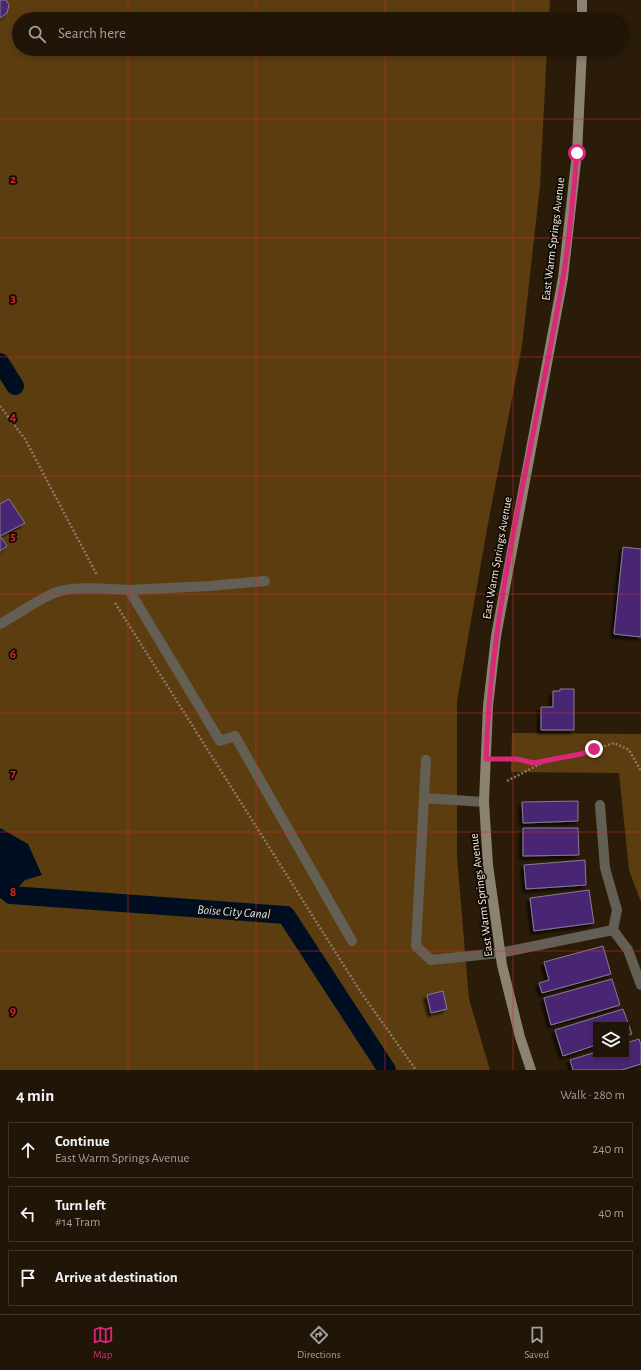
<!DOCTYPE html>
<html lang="en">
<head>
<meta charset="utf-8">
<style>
  body { margin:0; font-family:"Alegreya Sans",sans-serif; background:#2d2215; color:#f1f3f6 }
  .controls { position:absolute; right:12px; bottom:12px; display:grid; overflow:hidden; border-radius:0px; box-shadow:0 2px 6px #0003 }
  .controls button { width:36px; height:36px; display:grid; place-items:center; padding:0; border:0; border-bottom:1px solid #3d3428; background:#201507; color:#f1f3f6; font:20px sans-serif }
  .stop { position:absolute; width:12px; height:12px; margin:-9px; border:3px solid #db2777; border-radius:50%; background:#fff }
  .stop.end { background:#db2777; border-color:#fff; box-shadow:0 1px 4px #0008 }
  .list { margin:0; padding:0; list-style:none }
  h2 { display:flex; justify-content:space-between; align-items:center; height:52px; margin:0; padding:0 16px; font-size:17px }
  h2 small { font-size:13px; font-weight:400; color:#a29f9b }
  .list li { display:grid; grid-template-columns:26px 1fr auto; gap:12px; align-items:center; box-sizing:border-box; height:56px; margin:0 8px 8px; padding:0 8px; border:1px solid #3d3428; border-radius:0px }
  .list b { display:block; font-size:15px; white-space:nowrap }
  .list p { margin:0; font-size:13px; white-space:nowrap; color:#a29f9b }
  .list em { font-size:13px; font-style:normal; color:#a29f9b }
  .icon { flex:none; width:22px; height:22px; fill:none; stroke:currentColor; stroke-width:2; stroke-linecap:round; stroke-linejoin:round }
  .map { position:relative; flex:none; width:641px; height:1070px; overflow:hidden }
  .search { position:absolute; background:#201507; box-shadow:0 2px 6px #0003; left:12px; right:12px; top:12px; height:44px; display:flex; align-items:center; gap:10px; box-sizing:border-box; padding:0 14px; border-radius:22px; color:#a29f9b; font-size:15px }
  .sheet { height:244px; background:#201507 }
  nav { display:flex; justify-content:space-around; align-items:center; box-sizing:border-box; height:56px; border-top:1px solid #3d3428; background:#201507; font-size:11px; color:#a29f9b }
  nav a { display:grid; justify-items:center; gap:2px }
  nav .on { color:#db2777 }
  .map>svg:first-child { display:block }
</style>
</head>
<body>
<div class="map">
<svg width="641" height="1070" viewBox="0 0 641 1070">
  <defs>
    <filter id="shadow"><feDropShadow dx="-3.5" dy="3.5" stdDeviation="1" flood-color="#0009"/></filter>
  </defs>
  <rect width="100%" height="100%" fill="#2b1c09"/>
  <!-- green -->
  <path fill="#5c3d10" d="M0,0H550L549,19H19V49H547L540,186L522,346L487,529L457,701V857L469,999L490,1070H0Z
    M512,733L641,734V902L629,870L619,773L511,772Z"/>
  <!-- water -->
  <path fill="#000e22" d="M0,828L28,844L42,875L25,880L11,895H0Z"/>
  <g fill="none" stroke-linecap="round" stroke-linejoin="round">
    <!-- canal -->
    <path stroke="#000e22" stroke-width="18" d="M0,362L15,386
      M0,886L11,895L286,915L387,1070"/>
  </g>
  <!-- building -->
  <path fill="#4a2873" stroke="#847b94" filter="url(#shadow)" d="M0,0H6L9,5L7,13L0,18Z
    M9,499L25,523L0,536L7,546L0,551V504Z
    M623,547L641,549V637L614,634Z
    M560,689H574V730H541V707H553V691H560Z
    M578,801V821L523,823L522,802Z
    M523,828H578L579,855L523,856Z
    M585,860L586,885L526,889L524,865Z
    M589,890L594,923L534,931L530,898Z
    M603,946L611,974L542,993L539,983L549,980L544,962Z
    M612,979L620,1005L551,1025L544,998Z
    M443,991L447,1009L431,1013L427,995Z
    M623,1009L632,1034L626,1036V1025H596V1045L563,1056L555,1030Z
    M639,1039L641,1045V1064L622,1070H573L570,1060L596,1052V1055H626V1043Z"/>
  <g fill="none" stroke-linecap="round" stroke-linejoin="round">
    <!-- path -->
    <path stroke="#867a6a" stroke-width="2.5" stroke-dasharray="2 2" stroke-linecap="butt" d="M0,406L25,439L97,575
      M115,603L360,991L416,1070
      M499,759C514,759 528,763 542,761
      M507,781L546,761L581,754L614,743L629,750L641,771"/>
    <!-- lane -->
    <path stroke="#645f54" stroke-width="10" d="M265,581L210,586L129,590L220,741L235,736L352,941
      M0,624C18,614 36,601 54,593C74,585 108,589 129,590
      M426,760L416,946L431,960L500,953L613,930
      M424,798L484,802
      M600,805L605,868L617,910L613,930L628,950L641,985"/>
    <!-- secondary -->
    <path stroke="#8b8272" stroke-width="10" d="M582,19V0
      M531,1070L520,1037L502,965L488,865L484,802L488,706L496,636L563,278L577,153L582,49"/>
  </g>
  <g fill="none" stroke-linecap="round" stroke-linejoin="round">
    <!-- route -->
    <path stroke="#db2777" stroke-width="5" d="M577,153C573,195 570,237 563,278C536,438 491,597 486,759H517L533,763L581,754L594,749"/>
  </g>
  <!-- grid -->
  <path fill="none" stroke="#d62828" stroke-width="1" stroke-opacity="0.55" d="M128,0V19M256,0V19M385,0V19M513,0V19M128,49V1070M256,49V1070M385,49V1070M513,49V1070M0,119H641M0,238H641M0,357H641M0,476H641M0,594H641M0,713H641M0,832H641M0,951H641"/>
  <g text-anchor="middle" stroke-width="3.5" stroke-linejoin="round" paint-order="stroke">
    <!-- street labels -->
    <g font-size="12" fill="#f5ebdf" stroke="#0e0803">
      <text transform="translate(553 239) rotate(-83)" y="4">East Warm Springs Avenue</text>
      <text transform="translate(497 558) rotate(-80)" y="4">East Warm Springs Avenue</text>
      <text transform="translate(481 895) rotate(-97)" y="4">East Warm Springs Avenue</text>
    </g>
    <!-- water labels -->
    <g font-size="13" font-style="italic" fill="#d2e4f6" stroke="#0e0803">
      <text transform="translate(234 911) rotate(4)" y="5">Boise City Canal</text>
    </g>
  </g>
  <g font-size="13" text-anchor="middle" font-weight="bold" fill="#d62828" stroke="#0e0803" stroke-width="3.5" stroke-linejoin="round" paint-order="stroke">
    <text x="13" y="183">2</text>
    <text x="13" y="302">3</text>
    <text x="13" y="421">4</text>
    <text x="13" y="540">5</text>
    <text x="13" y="658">6</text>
    <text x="13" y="777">7</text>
    <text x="13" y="896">8</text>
    <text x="13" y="1015">9</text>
  </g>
</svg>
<div class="controls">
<button><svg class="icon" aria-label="layers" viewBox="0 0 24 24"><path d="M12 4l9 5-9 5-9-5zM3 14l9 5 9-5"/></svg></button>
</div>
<div class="stop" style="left:577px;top:153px"></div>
<div class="stop end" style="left:594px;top:749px"></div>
<div class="search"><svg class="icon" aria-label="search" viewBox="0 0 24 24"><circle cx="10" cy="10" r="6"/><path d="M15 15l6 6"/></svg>Search here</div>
</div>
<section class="sheet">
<h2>4 min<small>Walk · 280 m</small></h2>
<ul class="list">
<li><svg class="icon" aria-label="ahead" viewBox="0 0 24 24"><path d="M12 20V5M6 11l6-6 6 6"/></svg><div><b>Continue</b><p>East Warm Springs Avenue</p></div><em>240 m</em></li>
<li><svg class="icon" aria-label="left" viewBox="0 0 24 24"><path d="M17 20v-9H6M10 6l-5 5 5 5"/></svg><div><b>Turn left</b><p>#14 Tram</p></div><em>40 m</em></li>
<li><svg class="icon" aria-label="arrive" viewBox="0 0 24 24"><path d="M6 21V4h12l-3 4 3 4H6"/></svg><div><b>Arrive at destination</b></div></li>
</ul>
</section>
<nav>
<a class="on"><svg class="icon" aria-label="map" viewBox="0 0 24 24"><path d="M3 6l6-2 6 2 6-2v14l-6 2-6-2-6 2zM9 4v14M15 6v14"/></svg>Map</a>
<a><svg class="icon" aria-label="directions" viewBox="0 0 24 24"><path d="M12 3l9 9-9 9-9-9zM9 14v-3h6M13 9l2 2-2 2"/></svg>Directions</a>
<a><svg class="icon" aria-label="saved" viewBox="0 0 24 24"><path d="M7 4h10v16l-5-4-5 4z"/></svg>Saved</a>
</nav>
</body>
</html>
